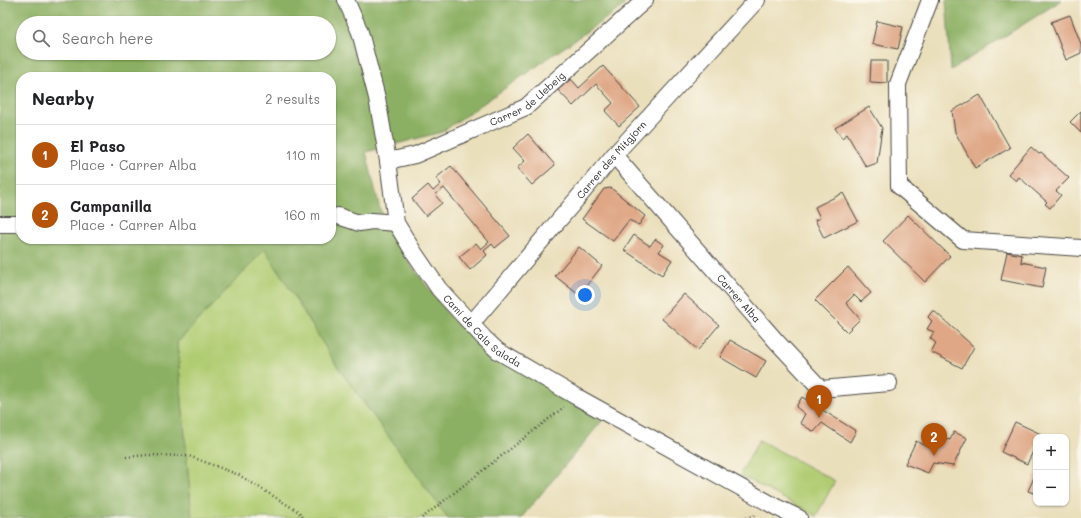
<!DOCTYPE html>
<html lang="en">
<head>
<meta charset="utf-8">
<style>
  body { margin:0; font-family:Mali,sans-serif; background:#f2f2f2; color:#202124 }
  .controls { position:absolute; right:12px; bottom:12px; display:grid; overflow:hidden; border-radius:8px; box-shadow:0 1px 3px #0004 }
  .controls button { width:36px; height:36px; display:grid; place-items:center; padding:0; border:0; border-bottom:1px solid #e0e0e0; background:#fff; color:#202124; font:20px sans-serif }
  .you { position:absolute; left:585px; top:295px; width:14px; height:14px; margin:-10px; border:3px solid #fff; border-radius:50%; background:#1a73e8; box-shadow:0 0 0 6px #1a73e833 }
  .badge { display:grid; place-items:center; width:26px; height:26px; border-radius:50%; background:#b45309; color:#fff; font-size:13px; font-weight:700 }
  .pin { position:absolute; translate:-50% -33px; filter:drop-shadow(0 1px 2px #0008) }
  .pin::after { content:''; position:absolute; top:21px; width:14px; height:12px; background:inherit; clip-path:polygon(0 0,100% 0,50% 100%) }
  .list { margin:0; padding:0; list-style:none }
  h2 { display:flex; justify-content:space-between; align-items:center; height:52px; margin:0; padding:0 16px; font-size:17px }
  h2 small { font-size:13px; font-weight:400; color:#757577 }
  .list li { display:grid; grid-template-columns:26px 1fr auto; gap:12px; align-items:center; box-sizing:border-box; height:60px; padding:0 16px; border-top:1px solid #e0e0e0 }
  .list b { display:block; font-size:15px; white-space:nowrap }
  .list p { margin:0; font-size:13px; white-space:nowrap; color:#757577 }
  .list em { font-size:13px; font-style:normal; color:#757577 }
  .icon { flex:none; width:22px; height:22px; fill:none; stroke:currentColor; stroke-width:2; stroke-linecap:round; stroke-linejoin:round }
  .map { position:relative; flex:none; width:1081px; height:518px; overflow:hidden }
  .search { position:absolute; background:#fff; box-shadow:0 1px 3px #0004; left:16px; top:16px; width:320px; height:44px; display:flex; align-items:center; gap:10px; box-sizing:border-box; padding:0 14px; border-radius:22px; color:#757577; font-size:15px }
  .panel { position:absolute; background:#fff; box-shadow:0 1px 3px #0004; left:16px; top:72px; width:320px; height:172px; border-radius:16px }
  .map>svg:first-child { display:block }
</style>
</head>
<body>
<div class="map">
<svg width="1081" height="518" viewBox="0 0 1081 518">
  <rect width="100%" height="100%" fill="#fbf7ec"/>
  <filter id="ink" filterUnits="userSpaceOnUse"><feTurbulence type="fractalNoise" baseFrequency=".025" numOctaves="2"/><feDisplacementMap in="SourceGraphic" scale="8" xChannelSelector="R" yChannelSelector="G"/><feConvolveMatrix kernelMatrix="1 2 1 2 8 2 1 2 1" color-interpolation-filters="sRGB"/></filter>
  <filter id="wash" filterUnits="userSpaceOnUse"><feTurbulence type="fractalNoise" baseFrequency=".012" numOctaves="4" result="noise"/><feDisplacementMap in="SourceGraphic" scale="16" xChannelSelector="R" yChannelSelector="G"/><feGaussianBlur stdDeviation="0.9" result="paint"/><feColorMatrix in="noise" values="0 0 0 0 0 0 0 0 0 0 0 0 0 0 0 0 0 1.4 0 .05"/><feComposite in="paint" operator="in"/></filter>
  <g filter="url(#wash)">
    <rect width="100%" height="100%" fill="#eadfbb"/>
    <!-- green -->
    <path fill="#b0cc72" stroke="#6e7c4e" d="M265,248L337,366L448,518H192L177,343Z
      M759,440L835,481L816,516L740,475Z"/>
    <!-- forest -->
    <path fill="#8cb064" stroke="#5c6e48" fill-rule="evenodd" d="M0,0H621L625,5L442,132L366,152L380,209L403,254L452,320L602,421L521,518H448L337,366L265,249L177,343L192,518H0ZM23,23H329V53H23ZM21,77H331V239H21Z
      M946,0H1062L951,70Z"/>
    <g id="blocks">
      <!-- building -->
      <path fill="#dfa786" d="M1070,15L1081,44V53L1066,60L1051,22Z
        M877,21L903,27L898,49L872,44Z
        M871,61H887V83L870,82Z
        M603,66L640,107L619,126L605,111L613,103L596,84L573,106L558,90L571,79L579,88Z
        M980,95L1010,148L975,168L955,132L952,111Z
        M869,107L882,128L877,163L866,167L847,134L842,138L835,128Z
        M1081,111V133L1070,122Z
        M528,134L555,165L532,185L517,168L525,161L513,148Z
        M1031,147L1039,154L1041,153L1069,178L1056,191L1061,195L1050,208L1045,204L1047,202L1019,177L1016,181L1008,174Z
        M451,166L510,236L495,248L492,244L484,251L487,255L470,270L459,257L476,243L481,249L489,242L444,188L435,195L442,203L426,216L412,199L428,185L433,191L441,184L436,178Z
        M611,188L645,216L639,225L629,220L613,241L582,219L604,189Z
        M843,193L858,221L824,238L815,220L820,218L815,207Z
        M908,215L950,256L925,282L883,241Z
        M634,235L650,246L655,239L664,245L659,252L672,260L662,275L624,250Z
        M579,247L602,266L579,295L555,276Z
        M1007,252L1022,255L1021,262L1046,267L1042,288L1001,280Z
        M848,267L871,293L861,302L854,295L846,303L860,319L847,332L815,300Z
        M684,294L719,325L698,350L662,319Z
        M933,310L974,347L962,368L931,352L936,343L930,338L934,332L927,329L932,321L928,317Z
        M730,340L766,361L756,378L720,357Z
        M802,397L856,431L850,442L822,423L814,432L800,423L805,414L796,407Z
        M1015,422L1041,434L1040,437H1036V445L1027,464L1001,452Z
        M954,432L967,438L953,466L933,463L928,473L905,464L916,441L933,449L938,436L950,440Z
        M1036,473V494L1028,491Z"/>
    </g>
  </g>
  <g filter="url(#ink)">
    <use href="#blocks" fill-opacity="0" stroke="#484641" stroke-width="1"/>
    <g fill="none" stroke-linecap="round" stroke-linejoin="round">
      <!-- street casing -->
      <g stroke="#484641" stroke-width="18">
        <g id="street">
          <path id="s1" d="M346,0L360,32L377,98L388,161L396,223L413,251L439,289L484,338L498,351L577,397L778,508L799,518"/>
          <path d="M930,0L898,84L899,186L963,240L1081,248"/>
          <path id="s2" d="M614,155L777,342L821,389L889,383"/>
          <path id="s3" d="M388,161L415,155L526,107L645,0"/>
          <path d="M338,216L359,223L372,221L396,223"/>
          <path d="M0,224H21"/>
          <path id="s4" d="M471,324L614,155L757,0"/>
        </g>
      </g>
      <!-- path -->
      <path stroke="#484641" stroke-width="2.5" stroke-dasharray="1 3" stroke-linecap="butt" d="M126,457L147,455L189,456L239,475L299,512L303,518
        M422,518L564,407
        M746,518L756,515"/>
      <!-- street -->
      <use href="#street" stroke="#fff" stroke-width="16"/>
    </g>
  </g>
  <g text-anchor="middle" stroke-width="4" stroke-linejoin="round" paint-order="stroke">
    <!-- street labels -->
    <g font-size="10" fill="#2b2b2b" stroke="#fbf7ec">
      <text dy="4" stroke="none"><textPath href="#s3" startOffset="154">Carrer de Llebeig</textPath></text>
      <text dy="4" stroke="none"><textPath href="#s4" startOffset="216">Carrer des Mitgjorn</textPath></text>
      <text dy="4" stroke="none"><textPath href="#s2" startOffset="190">Carrer Alba</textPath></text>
      <text dy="4" stroke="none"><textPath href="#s1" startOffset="369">Camí de Cala Salada</textPath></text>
    </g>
  </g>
</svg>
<div class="controls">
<button>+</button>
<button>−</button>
</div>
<div class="you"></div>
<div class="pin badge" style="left:819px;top:418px">1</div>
<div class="pin badge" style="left:934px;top:456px">2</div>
<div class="search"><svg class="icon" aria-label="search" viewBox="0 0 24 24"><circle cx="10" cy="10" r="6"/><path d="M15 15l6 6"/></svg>Search here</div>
<section class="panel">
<h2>Nearby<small>2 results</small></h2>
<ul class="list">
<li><span class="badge">1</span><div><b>El Paso</b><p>Place · Carrer Alba</p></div><em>110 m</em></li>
<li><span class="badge">2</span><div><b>Campanilla</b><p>Place · Carrer Alba</p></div><em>160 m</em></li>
</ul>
</section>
</div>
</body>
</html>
